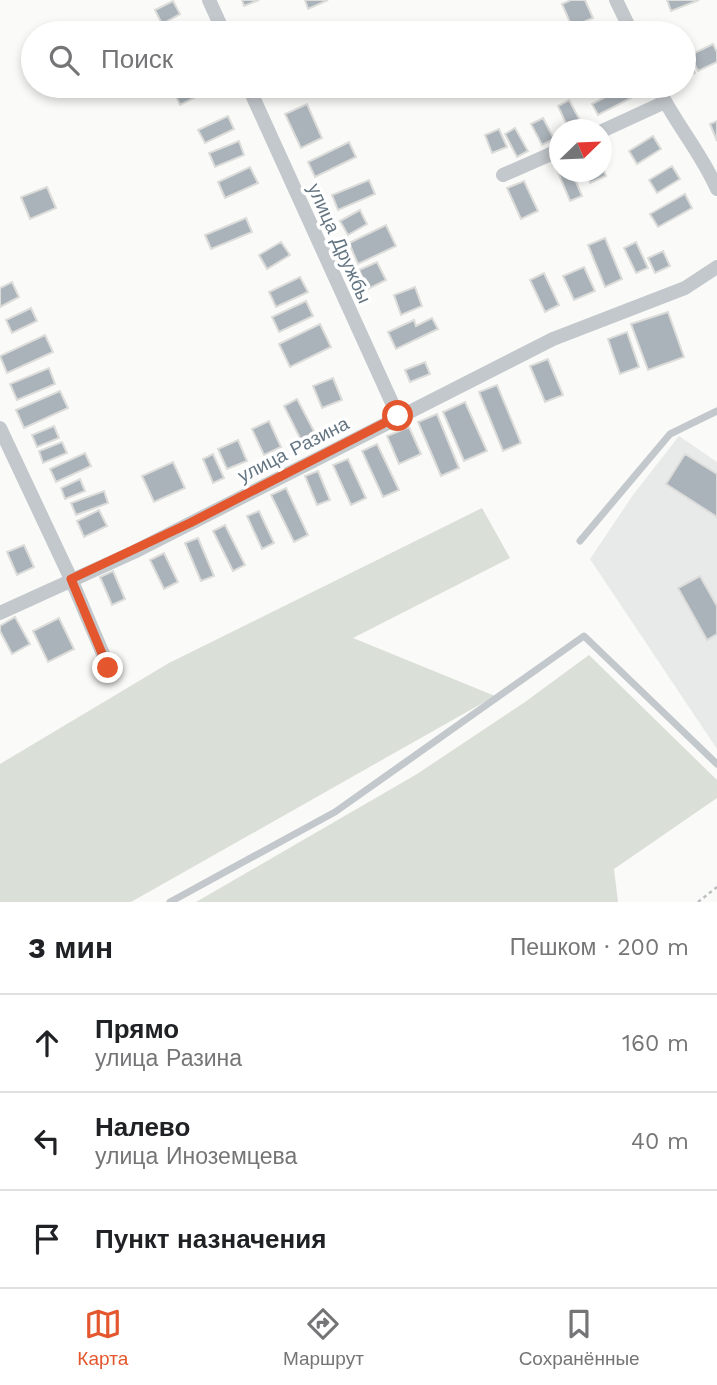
<!DOCTYPE html>
<html lang="ru">
<head>
<meta charset="utf-8">
<style>
  body { margin:0; font-family:"Work Sans",sans-serif; background:#f2f2f2; color:#202124 }
  .compass { position:absolute; left:549px; top:119px; width:63px; height:63px; border-radius:50%; background:#fff; box-shadow:0 4px 10px #0003; rotate:67deg }
  .stop { position:absolute; width:21px; height:21px; margin:-16px; border:5px solid #e4572e; border-radius:50%; background:#fff }
  .stop.end { background:#e4572e; border-color:#fff; box-shadow:0 2px 7px #0008 }
  .list { margin:0; padding:0; list-style:none }
  h2 { display:flex; justify-content:space-between; align-items:center; height:91px; margin:0; padding:0 28px; font-size:30px }
  h2 small { font-size:23px; font-weight:400; color:#757577 }
  .list li { display:grid; grid-template-columns:46px 1fr auto; gap:21px; align-items:center; box-sizing:border-box; height:98px; padding:0 28px; border-top:2px solid #e0e0e0 }
  .list b { display:block; font-size:26px; white-space:nowrap }
  .list p { margin:0; font-size:23px; white-space:nowrap; color:#757577 }
  .list em { font-size:23px; font-style:normal; color:#757577 }
  .icon { flex:none; width:38px; height:38px; fill:none; stroke:currentColor; stroke-width:2; stroke-linecap:round; stroke-linejoin:round }
  .map { position:relative; flex:none; width:717px; height:902px; overflow:hidden }
  .search { position:absolute; background:#fff; box-shadow:0 4px 10px #0003; left:21px; right:21px; top:21px; height:77px; display:flex; align-items:center; gap:18px; box-sizing:border-box; padding:0 24px; border-radius:38px; color:#757577; font-size:26px }
  .sheet { height:385px; background:#fff }
  nav { display:flex; justify-content:space-around; align-items:center; box-sizing:border-box; height:98px; border-top:2px solid #e0e0e0; background:#fff; font-size:19px; color:#757577 }
  nav a { display:grid; justify-items:center; gap:4px }
  nav .on { color:#e4572e }
  .map>svg:first-child { display:block }
</style>
</head>
<body>
<div class="map">
<svg width="717" height="902" viewBox="0 0 717 902">
  <rect width="100%" height="100%" fill="#fafaf8"/>
  <!-- built -->
  <path fill="#e8e9e9" d="M679,436L717,462V749L590,559L633,495Z"/>
  <!-- green -->
  <path fill="#dadfd7" d="M482,508L510,558L353,638L495,696L131,902H0V764L169,663Z
    M589,655L717,780V798L614,869L618,902H196L417,774L525,702Z"/>
  <!-- building -->
  <path fill="#aab3b9" stroke="#dcdcda" stroke-width="2" d="M242,0H259L244,6Z
    M305,0H328L308,9Z
    M571,0H585L593,18L572,27L562,4Z
    M667,0H699L671,11Z
    M173,1L180,14L162,24L155,10Z
    M188,26L192,33H172Z
    M713,44L717,52V62L698,71L690,55Z
    M688,58L695,73L684,78V60Z
    M187,86H215L216,87L180,105L174,92Z
    M280,86H308L284,96Z
    M626,86H630L635,96L598,115L592,104Z
    M569,100L582,124L571,130H569L558,106Z
    M307,104L322,138L301,148L285,114Z
    M228,116L234,129L205,143L198,130Z
    M543,118L554,139L542,145L531,124Z
    M717,121V141L710,124Z
    M515,128L528,151L517,157L505,134Z
    M499,129L507,147L492,153L485,135Z
    M653,136L661,149L637,164L629,151Z
    M239,141L244,155L215,167L209,153Z
    M349,142L356,157L315,177L308,162Z
    M560,163V172H572L582,196L570,201L555,165Z
    M602,165L606,176L590,183L585,172H602Z
    M672,166L680,179L657,193L649,180Z
    M250,167L258,183L225,198L218,182Z
    M369,180L375,194L338,210L332,195Z
    M524,181L538,211L521,219L507,188Z
    M47,187L56,208L30,219L21,197Z
    M685,194L692,208L658,227L650,214Z
    M360,210L367,224L348,235L340,221Z
    M246,218L252,232L211,249L205,235Z
    M386,225L396,246L358,264L349,243Z
    M605,238L622,279L605,287L588,245Z
    M281,242L290,255L267,269L259,255Z
    M636,242L648,268L636,273L624,248Z
    M663,251L670,266L655,273L648,258Z
    M377,262L386,280L368,289L359,270Z
    M584,267L595,291L574,300L563,276Z
    M544,273L559,305L545,312L530,280Z
    M300,277L308,292L276,307L269,292Z
    M12,282L19,297L0,307V288Z
    M415,287L422,306L401,315L394,295Z
    M306,301L313,316L279,332L272,317Z
    M31,308L37,321L12,333L6,320Z
    M668,312L684,357L648,370L631,324Z
    M432,318L438,329L396,349L388,332L414,320L416,326Z
    M320,324L331,347L290,367L279,344Z
    M627,332L639,367L620,374L608,339Z
    M45,335L53,352L7,373L0,356Z
    M548,359L563,395L545,402L530,366Z
    M425,362L430,374L410,382L405,370Z
    M49,368L55,384L17,400L10,384Z
    M333,378L342,400L322,408L313,386Z
    M497,385L521,443L503,451L479,392Z
    M60,391L68,408L24,428L16,410Z
    M297,399L317,437L303,444L284,406Z
    M465,402L487,451L464,461L443,412Z
    M437,414L459,468L441,476L418,422Z
    M269,421L281,447L264,455L252,429Z
    M54,426L59,438L37,447L32,435Z
    M409,427L421,454L399,464L387,436Z
    M238,440L247,461L227,469L218,449Z
    M62,442L67,453L43,463L39,451Z
    M377,444L399,490L383,497L362,451Z
    M85,453L91,466L56,482L50,469Z
    M213,454L224,478L213,483L203,459Z
    M685,454L717,474V517L666,484Z
    M348,459L366,498L351,505L333,465Z
    M173,462L185,488L154,502L142,476Z
    M318,471L330,500L317,505L305,476Z
    M80,479L85,491L65,499L61,488Z
    M286,488L308,535L294,542L271,495Z
    M104,491L108,503L76,515L71,503Z
    M99,510L107,526L84,537L77,521Z
    M259,511L274,543L262,549L247,516Z
    M225,525L245,565L233,571L213,531Z
    M198,538L214,576L201,581L185,543Z
    M24,545L34,567L17,575L7,552Z
    M164,553L178,582L164,589L150,560Z
    M113,571L125,599L112,605L100,577Z
    M700,576L717,606V634L707,640L678,588Z
    M15,617L30,644L12,654L0,631V626Z
    M59,618L74,649L48,662L33,631Z"/>
  <g fill="none" stroke-linecap="round" stroke-linejoin="round">
    <!-- path -->
    <path stroke="#bbbfc2" stroke-width="2.5" stroke-dasharray="3.5 3.5" stroke-linecap="butt" d="M698,902L717,887"/>
    <!-- lane -->
    <path stroke="#c3c8cc" stroke-width="7" d="M580,541L670,434L717,411
      M170,902L335,812L584,636L717,764"/>
    <!-- street -->
    <path stroke="#c3c8cc" stroke-width="14" d="M209,0L224,33
      M616,0L632,33
      M248,86L398,416
      M657,86C674,122 701,152 717,189
      M602,131L665,102
      M503,175L560,150
      M0,428L71,579L109,668
      M0,613L134,552L553,339L685,288L717,267"/>
  </g>
  <g fill="none" stroke-linecap="round" stroke-linejoin="round">
    <!-- route -->
    <path stroke="#e4572e" stroke-width="9" d="M108,668L71,579L190,523L398,416"/>
  </g>
  <g text-anchor="middle" stroke-width="7" stroke-linejoin="round" paint-order="stroke">
    <!-- street labels -->
    <g font-size="19" fill="#657683" stroke="#fff">
      <text transform="translate(340 243) rotate(66)" y="7">улица Дружбы</text>
      <text transform="translate(293 449) rotate(-27)" y="7">улица Разина</text>
    </g>
  </g>
</svg>
<svg class="compass" viewBox="-18 -18 36 36"><path d="M0-13l5 13h-10z" fill="#e53935"/><path d="M0 13l5-13h-10z" fill="#757577"/></svg>
<div class="stop" style="left:398px;top:416px"></div>
<div class="stop end" style="left:108px;top:668px"></div>
<div class="search"><svg class="icon" aria-label="search" viewBox="0 0 24 24"><circle cx="10" cy="10" r="6"/><path d="M15 15l6 6"/></svg>Поиск</div>
</div>
<section class="sheet">
<h2>3 мин<small>Пешком · 200 m</small></h2>
<ul class="list">
<li><svg class="icon" aria-label="ahead" viewBox="0 0 24 24"><path d="M12 20V5M6 11l6-6 6 6"/></svg><div><b>Прямо</b><p>улица Разина</p></div><em>160 m</em></li>
<li><svg class="icon" aria-label="left" viewBox="0 0 24 24"><path d="M17 20v-9H6M10 6l-5 5 5 5"/></svg><div><b>Налево</b><p>улица Иноземцева</p></div><em>40 m</em></li>
<li><svg class="icon" aria-label="arrive" viewBox="0 0 24 24"><path d="M6 21V4h12l-3 4 3 4H6"/></svg><div><b>Пункт назначения</b></div></li>
</ul>
</section>
<nav>
<a class="on"><svg class="icon" aria-label="map" viewBox="0 0 24 24"><path d="M3 6l6-2 6 2 6-2v14l-6 2-6-2-6 2zM9 4v14M15 6v14"/></svg>Карта</a>
<a><svg class="icon" aria-label="directions" viewBox="0 0 24 24"><path d="M12 3l9 9-9 9-9-9zM9 14v-3h6M13 9l2 2-2 2"/></svg>Маршрут</a>
<a><svg class="icon" aria-label="saved" viewBox="0 0 24 24"><path d="M7 4h10v16l-5-4-5 4z"/></svg>Сохранённые</a>
</nav>
</body>
</html>
